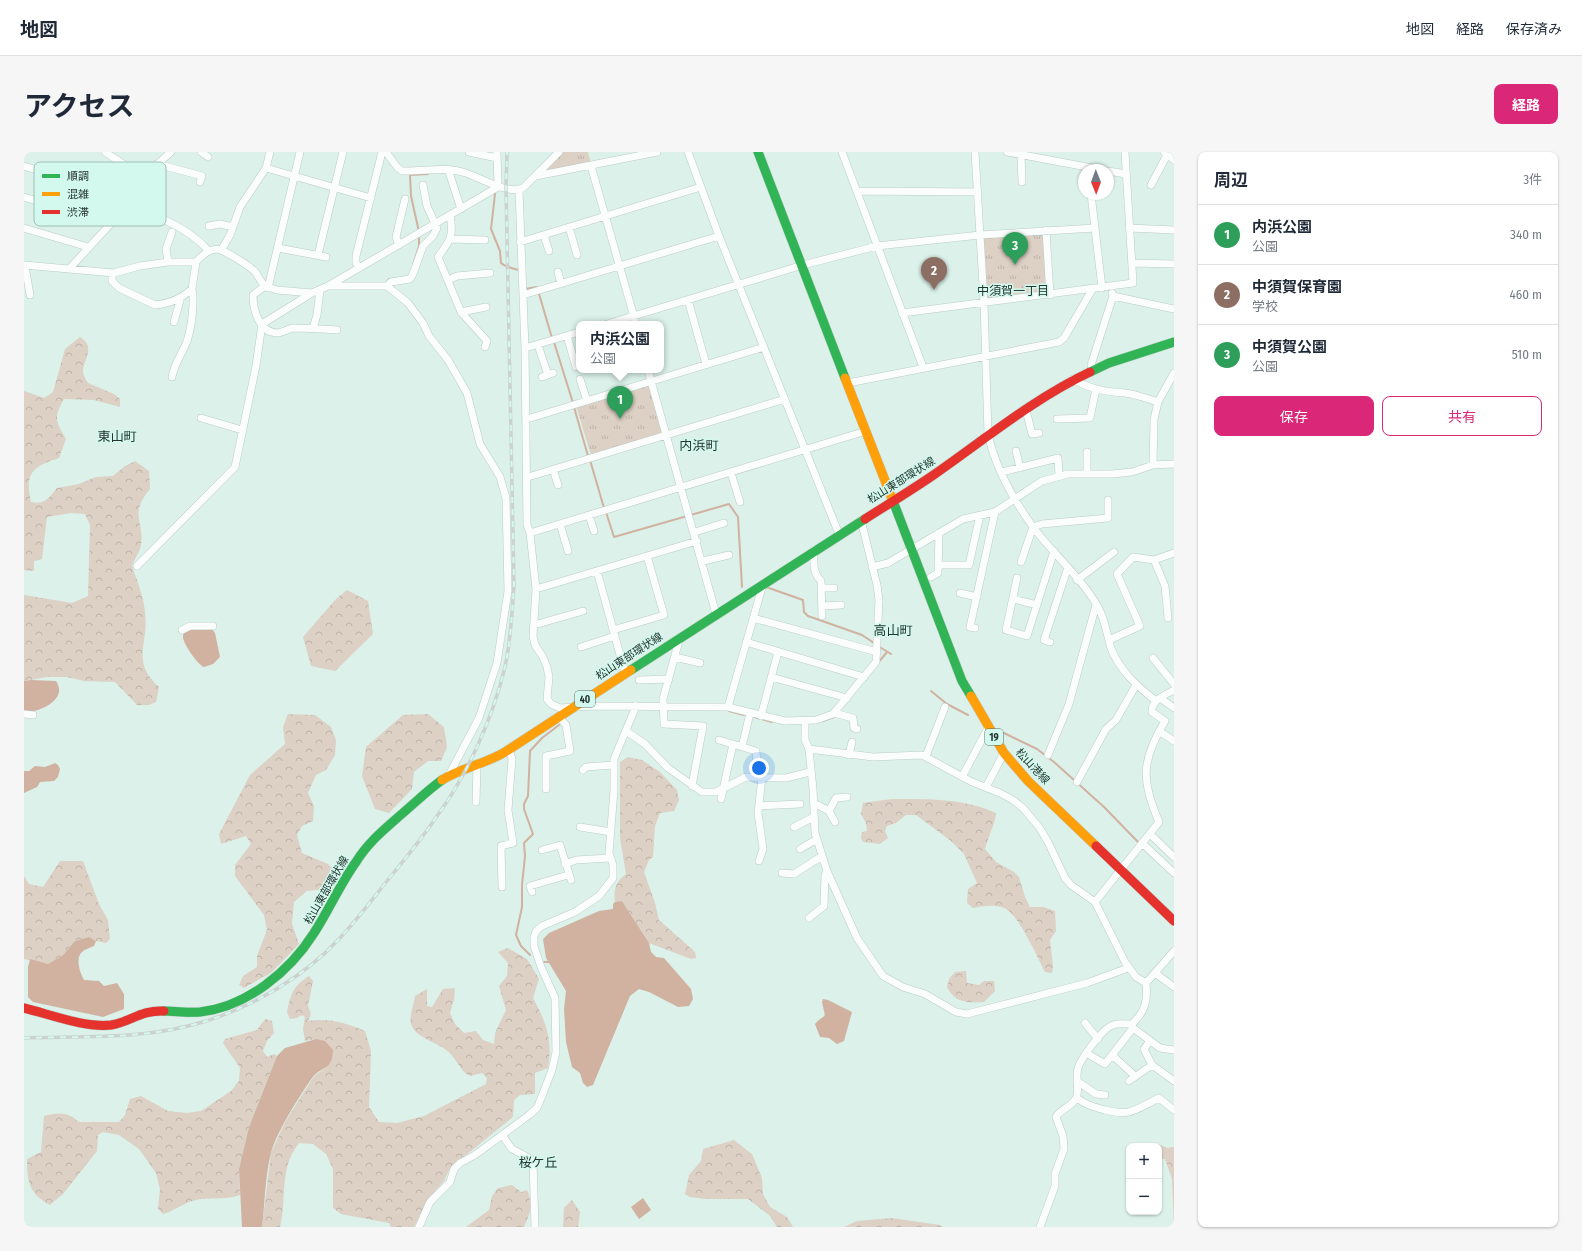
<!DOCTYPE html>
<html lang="ja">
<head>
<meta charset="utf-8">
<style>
  body { margin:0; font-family:"Fira Sans Condensed","Noto Sans JP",sans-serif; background:#f6f6f7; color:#1f2937 }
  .controls { position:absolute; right:12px; bottom:12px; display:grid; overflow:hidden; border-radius:8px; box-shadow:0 1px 3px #0004 }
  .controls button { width:36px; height:36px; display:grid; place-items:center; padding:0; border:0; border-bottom:1px solid #e0e1e3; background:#fff; color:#1f2937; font:20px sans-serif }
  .compass { position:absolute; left:1054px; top:12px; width:36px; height:36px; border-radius:50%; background:#fff; box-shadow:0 1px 3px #0004; rotate:179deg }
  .you { position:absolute; left:735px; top:616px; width:14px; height:14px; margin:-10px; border:3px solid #fff; border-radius:50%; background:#1a73e8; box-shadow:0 0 0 6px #1a73e833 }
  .badge { display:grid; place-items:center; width:26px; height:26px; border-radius:50%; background:#db2777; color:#fff; font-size:13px; font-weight:700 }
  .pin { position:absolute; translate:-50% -33px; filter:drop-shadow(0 1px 2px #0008) }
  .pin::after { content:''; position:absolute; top:21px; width:14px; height:12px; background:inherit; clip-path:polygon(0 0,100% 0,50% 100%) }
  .popup { position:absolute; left:552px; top:169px; width:88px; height:52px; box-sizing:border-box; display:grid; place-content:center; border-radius:8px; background:#fff; filter:drop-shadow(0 1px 3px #0005); font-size:13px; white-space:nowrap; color:#747a83 }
  .popup b { font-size:15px; color:#1f2937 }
  .popup::after { content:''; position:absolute; left:50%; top:100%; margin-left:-8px; border:8px solid transparent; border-top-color:#fff }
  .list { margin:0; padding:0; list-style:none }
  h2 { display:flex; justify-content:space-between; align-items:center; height:52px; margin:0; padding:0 16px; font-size:17px }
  h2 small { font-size:13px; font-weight:400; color:#747a83 }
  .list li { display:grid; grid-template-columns:26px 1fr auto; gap:12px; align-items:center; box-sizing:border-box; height:60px; padding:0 16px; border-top:1px solid #e0e1e3 }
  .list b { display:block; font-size:15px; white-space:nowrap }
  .list p { margin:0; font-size:13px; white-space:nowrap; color:#747a83 }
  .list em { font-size:13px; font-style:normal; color:#747a83 }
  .actions { display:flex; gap:8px; padding:12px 16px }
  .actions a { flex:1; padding:9px 0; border:1px solid #db2777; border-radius:8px; text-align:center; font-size:14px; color:#db2777 }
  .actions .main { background:#db2777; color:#fff }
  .map { position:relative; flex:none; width:1150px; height:1075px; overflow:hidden; border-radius:8px }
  header { display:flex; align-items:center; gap:24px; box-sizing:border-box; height:56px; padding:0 20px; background:#fff; border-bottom:1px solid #e0e1e3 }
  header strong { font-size:19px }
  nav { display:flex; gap:22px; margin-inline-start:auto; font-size:14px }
  .intro { display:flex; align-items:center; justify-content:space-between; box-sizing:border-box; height:96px; padding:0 24px }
  h1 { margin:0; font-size:28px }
  .button { padding:10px 18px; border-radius:8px; background:#db2777; color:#fff; font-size:14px; font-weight:700 }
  main { display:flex; gap:24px; padding:0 24px }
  aside { flex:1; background:#fff; border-radius:8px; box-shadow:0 1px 3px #0004 }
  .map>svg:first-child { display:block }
</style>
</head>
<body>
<header>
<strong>地図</strong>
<nav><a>地図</a><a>経路</a><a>保存済み</a></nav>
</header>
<div class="intro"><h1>アクセス</h1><a class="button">経路</a></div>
<main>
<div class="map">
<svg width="1150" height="1075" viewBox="0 0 1150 1075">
  <defs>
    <pattern id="forest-crowns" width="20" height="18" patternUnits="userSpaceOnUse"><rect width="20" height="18" fill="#ddd0c4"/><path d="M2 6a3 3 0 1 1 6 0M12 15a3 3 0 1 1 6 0" fill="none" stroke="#beb3a9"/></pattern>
    <pattern id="park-tufts" width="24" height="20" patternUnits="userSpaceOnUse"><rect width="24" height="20" fill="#ddd0c4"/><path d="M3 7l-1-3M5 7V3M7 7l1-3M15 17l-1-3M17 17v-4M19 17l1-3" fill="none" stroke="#beb3a9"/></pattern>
  </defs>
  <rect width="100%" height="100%" fill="#dbf1ea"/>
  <!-- forest -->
  <path fill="url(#forest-crowns)" d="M56,185C72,195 60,206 59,219C59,223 62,228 64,231L90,242L96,247V255L70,248L40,247C29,266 32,270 42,287L35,306C10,314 0,320 7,350C21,353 25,346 33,336L55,332L72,325L89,324L101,314L111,309L125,319L126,337C103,364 123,371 116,397C114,402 110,408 108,414C113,429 120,445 121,461C125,493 106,509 135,535L132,550L125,553H113L91,530L60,529L43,525H23L0,529V443L48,451L64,444L66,373L61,362L47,361L23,365L18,407L10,409V419L0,418V239L20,246L29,240L41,197Z
    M323,438L344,449L349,482L311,519L287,514L279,485L311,448Z
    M264,562L291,563L307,575L312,588L311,603L302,618L292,623L284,641L290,654L289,669L278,674L273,683L278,701L304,712L313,721L304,737L283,739L270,750L268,772L275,792L248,820L220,836L215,833L219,824L233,815V804L243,778L240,763L211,724V713L227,692L222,684L197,692L195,682L226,623L261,592L259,575Z
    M404,562L420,575L423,595L417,609H404L390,620L388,637L365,661L351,657L338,624L342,595L379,563Z
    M604,605L618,608L636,620L653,638L655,648L650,659L636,661L631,674L629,705L625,708L620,720L631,751L635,768L671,800L672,806L667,807L625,791L598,749L591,750C589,738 592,729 602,722L596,686V610Z
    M868,647C903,647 939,646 972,661C971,673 964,685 961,697L972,710L990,720L995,725L1001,745L1006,755H1019L1031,759L1032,779L1026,788L1029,814L1028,821L1021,820C1013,805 995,762 980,756C971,752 958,754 949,756L943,751L944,737L953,731L940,702L927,689L892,663H882L872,671L863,674L861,679L864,686L856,692L839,690L837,686L838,680L843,679L842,671L837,662L839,651Z
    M36,709H59L75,752L84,768L86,787L82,791L72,789L65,785L51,789L39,803L24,812L0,807V724L5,732L19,735Z
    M484,796L503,807L515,827L509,846C522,870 529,888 524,916L511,921V942L496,943L490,948L489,965L426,1016L420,1029L404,1047L390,1075H367L365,1071L317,1062L309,1056V1017L302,1002L289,992L275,991C272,995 269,1000 267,1004C257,1026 262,1052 256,1075H238L247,1001L261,970L290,924L303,915L292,887L281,889L279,877L281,865L278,863L273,866L266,867L263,860C267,842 269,834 285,824L289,829L284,854L287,862L284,869C305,866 322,871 341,879L347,899L345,955L355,970L373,971L400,964L462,932L463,926L458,921L446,924C435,919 432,904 421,897C411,890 391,885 387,872C385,864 390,852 391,844L403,837V854L408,855L419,837L431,836L430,847L426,861L431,872L440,881L452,879L459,888L470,892L471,881L482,858L475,834L483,824L484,811L474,800Z
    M942,819L943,831L955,833L960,829H970L971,839L960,850C943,851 931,851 923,835L925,827L931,820Z
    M241,867L248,869L250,881L243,889L239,899L243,905L250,902L253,904L225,975L215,1017L216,1043C201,1049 184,1044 168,1049C158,1052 150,1059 139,1062L134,1057L136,1037L132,1021L115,997L95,983L79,980L74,983L73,999L39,1042L26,1053C5,1042 3,1029 3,1007L17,1000L20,964C34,960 44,960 55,970H95L101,963L106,947L117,944L144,959L163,961L177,959L207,939L215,929L216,916L199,891L201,887L233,878Z
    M710,988L728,1002L738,1026L739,1042L746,1055L763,1065L769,1075H753L746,1064L724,1047H681L666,1045L661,1042L665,1023L677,1009L679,997Z
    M1134,992L1143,996L1150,995V1075L1148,1027L1141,1007H1135V994H1130Z
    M488,1033L497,1040L503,1038C510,1054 506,1060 500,1075H442L465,1058L468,1044L474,1036Z
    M548,1048L556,1060L554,1075H539L540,1056Z
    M868,1066L916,1073L918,1075H820L833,1069Z"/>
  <!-- park -->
  <path fill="url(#park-tufts)" d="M539,0H564L567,11L525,18L523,15Z
    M1020,81L1024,140L960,147L958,85Z
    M625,232L639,280L567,303L552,254Z"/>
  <!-- water -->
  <path fill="#d1b2a0" d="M187,476L191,481L196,505L189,512L180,515C174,513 162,495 160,489C158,485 159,482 161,479L167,477Z
    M7,528L32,529C45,548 14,561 0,560V529Z
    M31,611L34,613L36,617L34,625L30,629L16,630L13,635L0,641V619H5L11,614L21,615Z
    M598,749L625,791L627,800L632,805L640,806L667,837L669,847L665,854L654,855L625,840L615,837L606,844L569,933L563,935L559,931L556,921L548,915L542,890L540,857L542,839L522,806L519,787L525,781L575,759L589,757V752L591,750Z
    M65,785L72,789L70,794C66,796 61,797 58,800C51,806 56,821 60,828L75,829L80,834L93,831L100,842V857L79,865L9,850L4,845V815L6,807L24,812L39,803L51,789Z
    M799,847L804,848L828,860L820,889L813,892L805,886L796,885L791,872C803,859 802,870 798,850Z
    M292,887L301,889L309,898C308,920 298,913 288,926C275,945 253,979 247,1001C241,1024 241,1051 238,1075H218L215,1017L225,975L253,904L261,896Z
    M619,1046L627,1058L615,1067L607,1055Z"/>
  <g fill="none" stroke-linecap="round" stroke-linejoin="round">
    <!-- stream -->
    <path stroke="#d1b2a0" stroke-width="2" d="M470,40L471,42L467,77L476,99L477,111C482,116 491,116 497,119
      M395,80L387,44L386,23L404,22
      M389,113L395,94V84
      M361,132L365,127H368
      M501,137L513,135L528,186
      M530,190L549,251
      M550,255L564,304
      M566,308L580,356
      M582,360L590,385L705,352L714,365L718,435
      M742,435L779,448L780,460L784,464L838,483L850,491
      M854,494L867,502
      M854,511L863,500
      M907,539L923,552L944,563
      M705,559L720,563
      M730,565L748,570
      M799,569L810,565
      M980,581L1013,597L1030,610L1080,655L1116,692
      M506,803L497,794L492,783L498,755V733L501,704L500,691L509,682L500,657V652L504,644L506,599L518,586L535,573
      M520,810H525"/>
    <!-- street casing -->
    <g stroke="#bbccc7" stroke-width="8">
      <path id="street" d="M81,0L122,27
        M177,0L184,5
        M362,0L373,15L378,19C399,20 420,14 442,21C457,26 484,43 499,36L535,0
        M445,0L473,6
        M473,0L474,35
        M664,0L695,84L815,382
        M818,0L899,215
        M951,0L960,150L964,282C971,315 989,347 1009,375C1029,402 1057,425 1074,455C1081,467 1083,483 1087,496C1095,518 1114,535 1132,549
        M983,0L1079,18
        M1140,0L1150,8
        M997,3L998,30
        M133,12L178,24L176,30
        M0,14L65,34L67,38L59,62
        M567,14L612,172
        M242,16L347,46
        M424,17L437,57
        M1084,19L1102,22
        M512,24L633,0
        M1127,33L1143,3
        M495,38L501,196L503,373L506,381L512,437L509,484L511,493L519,505L523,515L525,525L523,547L527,552L536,556L569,554L704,555L761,569L792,568L809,562L852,510L855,448L853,433L837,368
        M833,39L954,40
        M1067,42L1078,136
        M0,45L87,71
        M103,54C133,64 162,74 184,98
        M426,63C430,84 426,89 414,105L437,160L463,189L461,195
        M185,74L196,72L209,75
        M545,75L553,103
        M0,76L64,95
        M1105,76L1150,78
        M1022,78L1026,143
        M520,83L525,99
        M426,87L461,88
        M496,90L677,35
        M375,93L372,85L381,47
        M254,96L302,105
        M198,97L206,83L216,55L242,16L246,0
        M294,103L319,0
        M144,110L142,97L148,80
        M1108,111L1150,112
        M0,113L90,121L116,114L144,110H172C189,91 196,96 215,108C220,111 228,116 232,121C235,126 237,130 241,134L253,138L288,141
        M1,114L6,143
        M335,115L332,111V104L358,0
        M46,116L103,54L129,16L147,0
        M534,120L537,132
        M88,121V129L95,136L131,153C144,152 158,146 168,137L172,110
        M424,128L433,124L466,121
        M241,134L229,143C229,158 235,181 254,181C260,180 263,177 269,176C284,176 298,177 313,178
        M304,134H363L384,151L399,171L405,184L424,208L443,241L456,292L476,325L482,346L484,439L473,511L455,566L425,623
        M363,134L367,130L386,127L389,122L399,94L409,84L413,76L403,54L399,33
        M244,136L276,0
        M1088,141L1089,144L1150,157
        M499,143L695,84
        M664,148L682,212
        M437,160L462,155
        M878,161L1109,131L1101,0
        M150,170L157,145
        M583,172L779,113L853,94L956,83L1071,76
        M289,176L293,163L296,138
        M543,184L552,215
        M514,193L524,223
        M501,196L555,180
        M1069,217L1067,213L1089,144
        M624,218L692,462
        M148,225C150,213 156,205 161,194C167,182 171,150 168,137
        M518,225L529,221
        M556,227L563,249
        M1049,227C1064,237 1083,240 1101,241C1112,242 1124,247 1134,250
        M824,231L1035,190L1040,186L1068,138
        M1002,258L1008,282L1015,281
        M177,266L218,278
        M503,267L740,195
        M1033,267L1066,266L1072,237
        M992,299L996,316
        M1063,300V322
        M1129,313L1130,267L1134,250L1150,221
        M529,317L534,333
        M978,320L1034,306L1035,324
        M707,321L716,350
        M504,325L761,247
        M565,363L570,379
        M536,372L544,399
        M671,380L700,371
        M506,381L842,279
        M790,398C790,410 788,420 797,429L798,464
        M1130,408L1141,434L1144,466
        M679,409L705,403
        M997,410L1009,375L1018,372L1084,366V348
        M915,413H945L956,363
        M113,414L211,315L232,214L238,172L288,141L304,134L474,35
        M848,415L864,411L939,367L971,360L1018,329L1044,322H1088L1108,320L1129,313L1150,312
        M573,419L601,521
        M907,425L914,421L915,381
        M993,426L982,478L1003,484L1030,399
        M1053,428L1090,400
        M797,436H810
        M512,437L673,389
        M936,441L953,445
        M989,447L1013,453
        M798,454L817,453
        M729,466L853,500
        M510,473L559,459
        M951,476L946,475L971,360
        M158,478L166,474H189
        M589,478L640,463L623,404
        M656,485L639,547L640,572L679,574L668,634
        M1085,488L1116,474L1093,422L1109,405L1130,408L1150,401
        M722,490L840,525
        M1026,490L1020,488L1044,415
        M557,495L591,484
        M651,505L676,511
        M1129,506L1150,532
        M747,525L823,546
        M615,528L645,527
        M1136,546L1150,556
        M704,555L739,432
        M810,561L829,566L830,576L833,577
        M0,562L9,563
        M737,564L754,500
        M781,569V588L785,597L849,605L898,603L948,630L976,641L989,648L999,656L1015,675L1024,690L1041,726L1047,733L1071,750L1101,810L1112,825L1122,831
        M602,579L621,592L644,616L678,640H692L722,625L762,626L786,620
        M1135,579L1150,589
        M695,588L732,599L734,625
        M718,595L726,561
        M785,597L789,637L791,681L803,719L833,786L859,824L879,835L901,842L932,860L943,862L1063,831L1104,816
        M825,603L828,590
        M1024,603L1045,552L1072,453
        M902,604L921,555
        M559,618L562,615L589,613
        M938,625L964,576
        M1053,630L1082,577L1092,568L1112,533
        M962,635L980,601
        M522,637V604L546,599L542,573L535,565
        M697,647L709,592
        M452,650L453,614
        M790,651L805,659L812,646L823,645
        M735,654L776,652
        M805,659L811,670
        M556,675L587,680
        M770,675L790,665
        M1126,682L1150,705
        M1118,691L1150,721
        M776,697L793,687
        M518,698L536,693L547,728
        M735,709L739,697L734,661L738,625
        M541,712L552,708L586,706
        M758,721L770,722L798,704
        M478,735L477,694L489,691L484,658L488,607L485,598
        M508,740L506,734L544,723
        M1071,750L1135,670C1117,628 1117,609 1141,569L1128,560C1127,548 1141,543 1150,538
        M785,766L800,754L801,723L803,719
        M1131,821L1150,835
        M1061,871L1074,887
        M1108,873L1109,876L1136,896L1150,898
        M1126,889L1120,897L1128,913L1150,929
        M1062,901L1081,912L1109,876
        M1088,903L1111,924
        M1053,929L1072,942L1081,943
        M1105,929L1128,913
        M1053,946C1062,953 1070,955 1081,958C1107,965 1112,957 1135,946L1150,958
        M478,983L488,997L507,1007L509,1010L511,1075
        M395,1075L406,1050L426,1030L430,1017L436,1011L451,1003L505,963L513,956L518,944L528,918L532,900L531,846L517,815L510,794V785L512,779L518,774L551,760L575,744L589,726V713L585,701L590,638V607L612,554
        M1016,1075L1031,1034V1022L1040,997L1039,984L1032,965C1036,957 1048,955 1052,946C1056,938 1051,925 1054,916C1057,906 1079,876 1089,873C1095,871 1102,872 1108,872C1121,860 1124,849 1122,831L1150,799"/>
    </g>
    <!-- fast casing -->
    <g stroke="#bbccc7" stroke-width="10">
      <path id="fast" d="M734,0L821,226
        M1066,220L1085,211L1150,190
        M869,349L938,529L947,544
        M607,518L841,367
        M140,859C152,859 164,861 176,860C223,855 266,819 290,781C305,758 316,732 332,710C345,689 362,676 380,660C393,649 404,638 418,628"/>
    </g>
    <!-- slow casing -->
    <g stroke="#bbccc7" stroke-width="10">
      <path id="slow" d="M821,226L869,349
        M947,544L980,601L1004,629L1072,694
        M418,628C437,616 461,612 481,600L607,518"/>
    </g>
    <!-- jam casing -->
    <g stroke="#bbccc7" stroke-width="10">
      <path id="jam" d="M841,367C863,353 886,339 908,324C960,288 1009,247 1066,220
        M1072,694L1150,769
        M0,856C25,862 61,876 87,873C107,870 116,858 140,859"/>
    </g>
    <!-- street -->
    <use href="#street" stroke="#fafdfc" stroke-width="7"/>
    <!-- fast -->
    <use href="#fast" stroke="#30b455" stroke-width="9"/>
    <!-- slow -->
    <use href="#slow" stroke="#ff9f0a" stroke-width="9"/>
    <!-- jam -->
    <use href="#jam" stroke="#e5322d" stroke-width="9"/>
    <!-- rail casing -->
    <g stroke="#cbd2d0" stroke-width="3.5">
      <path id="rail" d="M0,886C61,884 123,888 182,869C230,854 281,824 315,787C332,769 347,749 363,729C380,708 398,687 413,664C444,622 469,565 481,515C487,488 488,460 490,433L482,36L483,0"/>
    </g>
    <!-- rail -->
    <use href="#rail" stroke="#d3f9ee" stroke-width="2" stroke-dasharray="6" stroke-linecap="butt"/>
  </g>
  <g text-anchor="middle" stroke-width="3" stroke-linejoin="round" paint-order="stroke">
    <!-- shield labels -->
    <g fill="#d3f9ee" stroke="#596f68" stroke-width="1">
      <rect x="551" y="539" width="20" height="16" rx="3"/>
      <rect x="961" y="577" width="18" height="16" rx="3"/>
    </g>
    <g font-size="10" font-weight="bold" fill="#25342f">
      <text x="561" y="551">40</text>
      <text x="970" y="589">19</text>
    </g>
    <!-- street labels -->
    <g font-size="11" fill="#25342f" stroke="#d3f9ee">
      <text transform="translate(877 328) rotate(-32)" y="4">松山東部環状線</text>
      <text transform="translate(605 504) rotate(-33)" y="4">松山東部環状線</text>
      <text transform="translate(1009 614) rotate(47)" y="4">松山港線</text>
      <text transform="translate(302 738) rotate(-60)" y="4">松山東部環状線</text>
    </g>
    <!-- neighbourhood labels -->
    <g font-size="12" fill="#25342f" stroke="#d3f9ee">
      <text x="989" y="143">中須賀一丁目</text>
    </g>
    <!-- quarter labels -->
    <g font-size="13" fill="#25342f" stroke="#d3f9ee">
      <text x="93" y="289">東山町</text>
      <text x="675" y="298">内浜町</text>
      <text x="869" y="483">高山町</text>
      <text x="514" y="1015">桜ケ丘</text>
    </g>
  </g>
  <!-- legend -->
  <rect x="10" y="10" width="132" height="64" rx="6" fill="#d3f9ee" stroke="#9fbeb5" stroke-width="1"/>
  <rect x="18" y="22" width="18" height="4" fill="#30b455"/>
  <rect x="18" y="40" width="18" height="4" fill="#ff9f0a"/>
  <rect x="18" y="58" width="18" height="4" fill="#e5322d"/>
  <g font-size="11" fill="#25342f">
    <text x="43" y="28">順調</text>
    <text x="43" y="46">混雑</text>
    <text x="43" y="64">渋滞</text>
  </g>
</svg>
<div class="controls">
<button>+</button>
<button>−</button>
</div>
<svg class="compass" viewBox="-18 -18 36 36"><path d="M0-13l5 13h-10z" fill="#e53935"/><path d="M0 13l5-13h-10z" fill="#747a83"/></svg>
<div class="you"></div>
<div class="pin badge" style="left:596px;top:267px;background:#2e9e5b">1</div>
<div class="popup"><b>内浜公園</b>公園</div>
<div class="pin badge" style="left:910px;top:138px;background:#8d6e63">2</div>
<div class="pin badge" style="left:991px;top:113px;background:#2e9e5b">3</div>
</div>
<aside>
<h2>周辺<small>3件</small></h2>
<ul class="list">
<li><span class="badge" style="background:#2e9e5b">1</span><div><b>内浜公園</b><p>公園</p></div><em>340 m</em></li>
<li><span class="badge" style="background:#8d6e63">2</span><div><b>中須賀保育園</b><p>学校</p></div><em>460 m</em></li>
<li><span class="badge" style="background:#2e9e5b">3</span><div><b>中須賀公園</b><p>公園</p></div><em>510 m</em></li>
</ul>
<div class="actions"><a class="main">保存</a><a>共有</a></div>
</aside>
</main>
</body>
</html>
